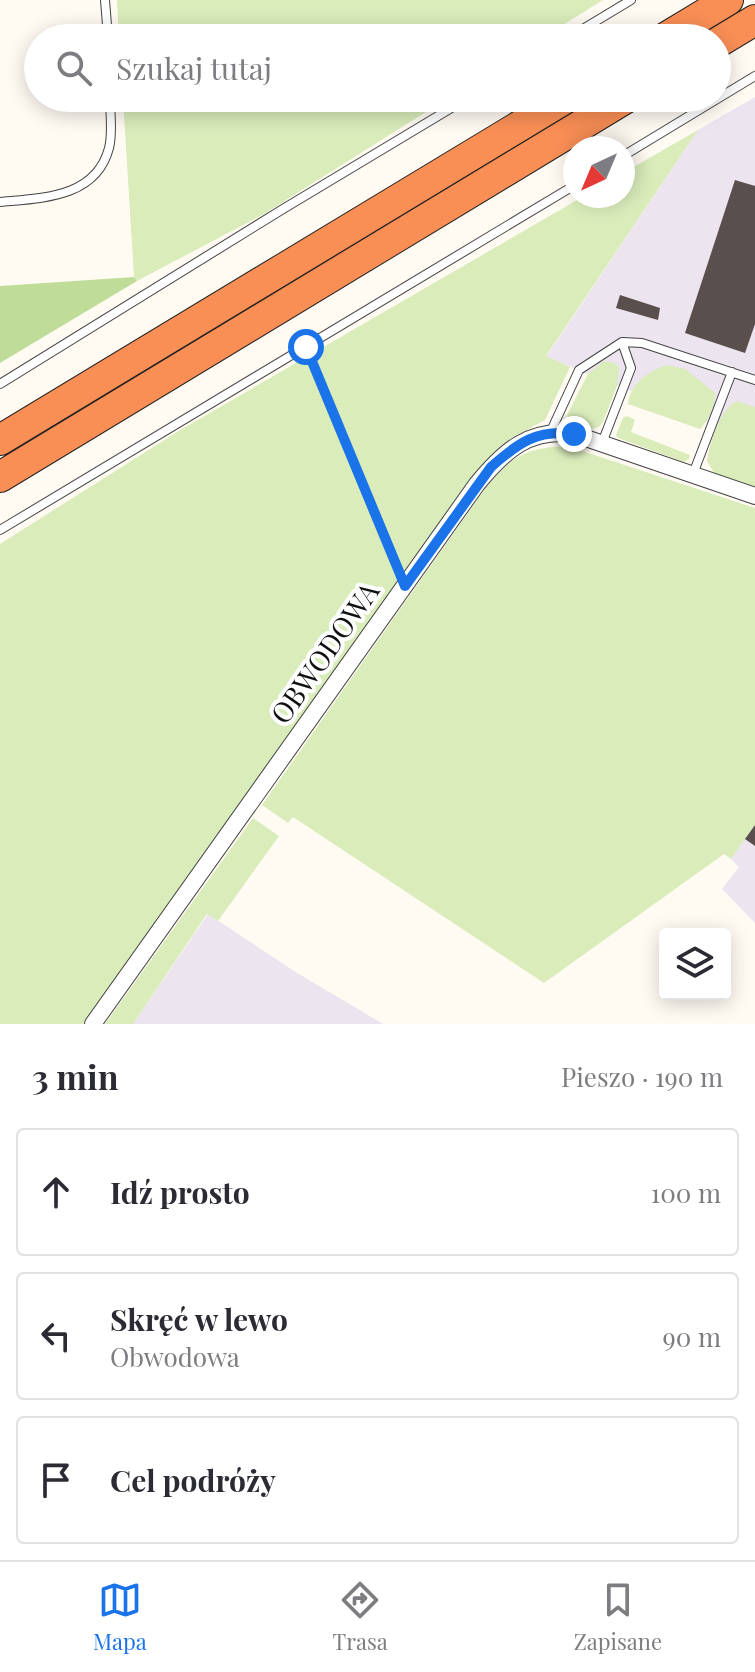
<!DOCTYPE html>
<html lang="pl">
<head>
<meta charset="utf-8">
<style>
  body { margin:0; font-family:"Playfair Display",serif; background:#f2f2f3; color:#2b2b33 }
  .controls { position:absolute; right:24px; bottom:24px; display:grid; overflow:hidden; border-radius:8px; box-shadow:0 4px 20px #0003 }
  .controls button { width:72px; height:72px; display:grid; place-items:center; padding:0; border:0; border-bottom:2px solid #e1e1e2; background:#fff; color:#2b2b33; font:40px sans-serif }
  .compass { position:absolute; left:563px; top:136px; width:72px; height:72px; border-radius:50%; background:#fff; box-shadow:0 4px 20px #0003; rotate:224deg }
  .stop { position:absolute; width:24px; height:24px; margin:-18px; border:6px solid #1a73e8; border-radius:50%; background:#fff }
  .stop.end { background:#1a73e8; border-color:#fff; box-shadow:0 2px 8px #0008 }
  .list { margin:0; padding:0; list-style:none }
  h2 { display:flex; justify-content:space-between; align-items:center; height:104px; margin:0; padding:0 32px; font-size:34px }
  h2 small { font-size:26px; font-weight:400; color:#7c7c81 }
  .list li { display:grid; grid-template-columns:52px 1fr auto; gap:24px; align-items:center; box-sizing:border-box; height:128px; margin:0 16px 16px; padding:0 16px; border:2px solid #e1e1e2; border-radius:8px }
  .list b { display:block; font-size:30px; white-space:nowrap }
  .list p { margin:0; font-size:26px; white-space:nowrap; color:#7c7c81 }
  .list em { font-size:26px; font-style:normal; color:#7c7c81 }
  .icon { flex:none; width:44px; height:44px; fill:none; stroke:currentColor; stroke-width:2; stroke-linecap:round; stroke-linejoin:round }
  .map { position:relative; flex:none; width:755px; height:1024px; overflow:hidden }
  .search { position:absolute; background:#fff; box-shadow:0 4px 20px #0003; left:24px; right:24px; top:24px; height:88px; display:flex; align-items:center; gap:20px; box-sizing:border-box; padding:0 28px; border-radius:44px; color:#7c7c81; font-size:30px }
  .sheet { height:536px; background:#fff }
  nav { display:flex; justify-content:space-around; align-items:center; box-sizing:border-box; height:112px; border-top:2px solid #e1e1e2; background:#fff; font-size:22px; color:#7c7c81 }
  nav a { display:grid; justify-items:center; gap:4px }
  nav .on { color:#1a73e8 }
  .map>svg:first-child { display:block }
</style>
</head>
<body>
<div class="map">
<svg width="755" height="1024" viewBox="0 0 755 1024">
  <rect width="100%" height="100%" fill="#fffbf3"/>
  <!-- industrial -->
  <path fill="#ece4ee" d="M755,97V441L546,357L698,130Z
    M755,825V923L722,889L739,867L731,859Z
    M208,914L294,971L383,1024H133Z"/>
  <!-- green -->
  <path fill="#d9ecba" d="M117,0H603L542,38H119Z
    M123,98H448L264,214L137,281L134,277Z
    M698,130L546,356L570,367L545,420L510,439L472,477L83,1024H0V544L177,432L584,196H623V173Z
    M604,361L615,363L619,368L617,386L603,422L599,427L586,430L570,424L567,415L588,374Z
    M667,365L685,369L715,393C716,404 708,421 700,429L628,404C630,384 648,371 667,365Z
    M737,401L755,407V487L714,473L707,461C710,442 719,411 737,401Z
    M627,416L635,420L631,432L690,455L689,459L684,462L618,438L616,435L623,418Z
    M567,446L755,508V825L731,859L724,854L544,983L293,817L288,823L262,805L494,476C520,452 532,448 567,446Z
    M253,818L279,836L218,921L207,914L133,1024H105Z"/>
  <!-- forest -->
  <path fill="#bfdd98" d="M134,277L137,281L0,363V286Z"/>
  <!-- building -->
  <path fill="#594f4c" d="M735,180L755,186V324L745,353L685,333Z
    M620,295L660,308L658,320L616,308Z
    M755,825V846L745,839Z"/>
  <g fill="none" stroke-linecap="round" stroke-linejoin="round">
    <!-- lane casing -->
    <g stroke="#434343" stroke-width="10">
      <path id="lane" d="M105,0L108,38
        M568,38L631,0
        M623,156L755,76
        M0,202C42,198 96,198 109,148C113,133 110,114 110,98
        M0,384L283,209L468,98
        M551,431L579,370L622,342L642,343L755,380
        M602,443L631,368L622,342
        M693,474L732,372
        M0,530L575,185"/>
    </g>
    <!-- street casing -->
    <g stroke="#434343" stroke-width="18">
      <path id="street" d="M93,1024L477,484C504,451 529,428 574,434L755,496"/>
    </g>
    <!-- highway casing -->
    <g stroke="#212121" stroke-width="32">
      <path id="highway" d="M665,38L728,0
        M717,43L755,20
        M0,440L566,98
        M0,477L626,98"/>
    </g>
    <!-- path -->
    <path stroke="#323232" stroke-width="3" stroke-dasharray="8 4" stroke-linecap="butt" d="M310,356L397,567"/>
    <!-- lane -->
    <use href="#lane" stroke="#fff" stroke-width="8"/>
    <!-- street -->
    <use href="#street" stroke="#fff" stroke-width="16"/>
    <!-- highway -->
    <use href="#highway" stroke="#fa8f56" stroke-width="30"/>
  </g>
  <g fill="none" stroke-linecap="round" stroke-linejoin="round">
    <!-- route -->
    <path stroke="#1a73e8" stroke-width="10" d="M306,347L405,586L491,467C518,443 537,429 574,434"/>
  </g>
  <g text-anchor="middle" stroke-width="8" stroke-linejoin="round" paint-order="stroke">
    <!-- street labels -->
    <g font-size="28" fill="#101010" stroke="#fff">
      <text transform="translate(325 653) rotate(-55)" y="10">OBWODOWA</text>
    </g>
  </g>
</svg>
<div class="controls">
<button><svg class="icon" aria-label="layers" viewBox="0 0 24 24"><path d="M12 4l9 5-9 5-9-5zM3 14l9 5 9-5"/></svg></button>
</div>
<svg class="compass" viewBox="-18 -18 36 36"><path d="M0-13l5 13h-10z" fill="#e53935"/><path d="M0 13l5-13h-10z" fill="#7c7c81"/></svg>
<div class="stop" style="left:306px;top:347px"></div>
<div class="stop end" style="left:574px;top:434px"></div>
<div class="search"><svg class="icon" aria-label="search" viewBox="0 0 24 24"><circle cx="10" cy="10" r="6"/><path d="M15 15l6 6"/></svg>Szukaj tutaj</div>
</div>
<section class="sheet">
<h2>3 min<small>Pieszo · 190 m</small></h2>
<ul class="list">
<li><svg class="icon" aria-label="ahead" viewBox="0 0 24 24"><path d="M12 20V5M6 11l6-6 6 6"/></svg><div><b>Idź prosto</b></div><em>100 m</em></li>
<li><svg class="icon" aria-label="left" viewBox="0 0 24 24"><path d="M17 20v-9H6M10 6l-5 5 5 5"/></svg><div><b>Skręć w lewo</b><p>Obwodowa</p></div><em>90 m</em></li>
<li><svg class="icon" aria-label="arrive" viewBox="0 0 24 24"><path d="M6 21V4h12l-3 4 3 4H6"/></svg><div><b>Cel podróży</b></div></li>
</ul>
</section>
<nav>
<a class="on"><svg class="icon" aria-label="map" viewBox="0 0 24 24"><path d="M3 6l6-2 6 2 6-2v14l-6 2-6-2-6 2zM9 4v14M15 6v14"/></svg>Mapa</a>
<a><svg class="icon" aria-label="directions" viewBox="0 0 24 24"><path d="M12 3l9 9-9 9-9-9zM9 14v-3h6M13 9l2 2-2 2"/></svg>Trasa</a>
<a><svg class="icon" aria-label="saved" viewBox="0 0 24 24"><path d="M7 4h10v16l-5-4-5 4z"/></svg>Zapisane</a>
</nav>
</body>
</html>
